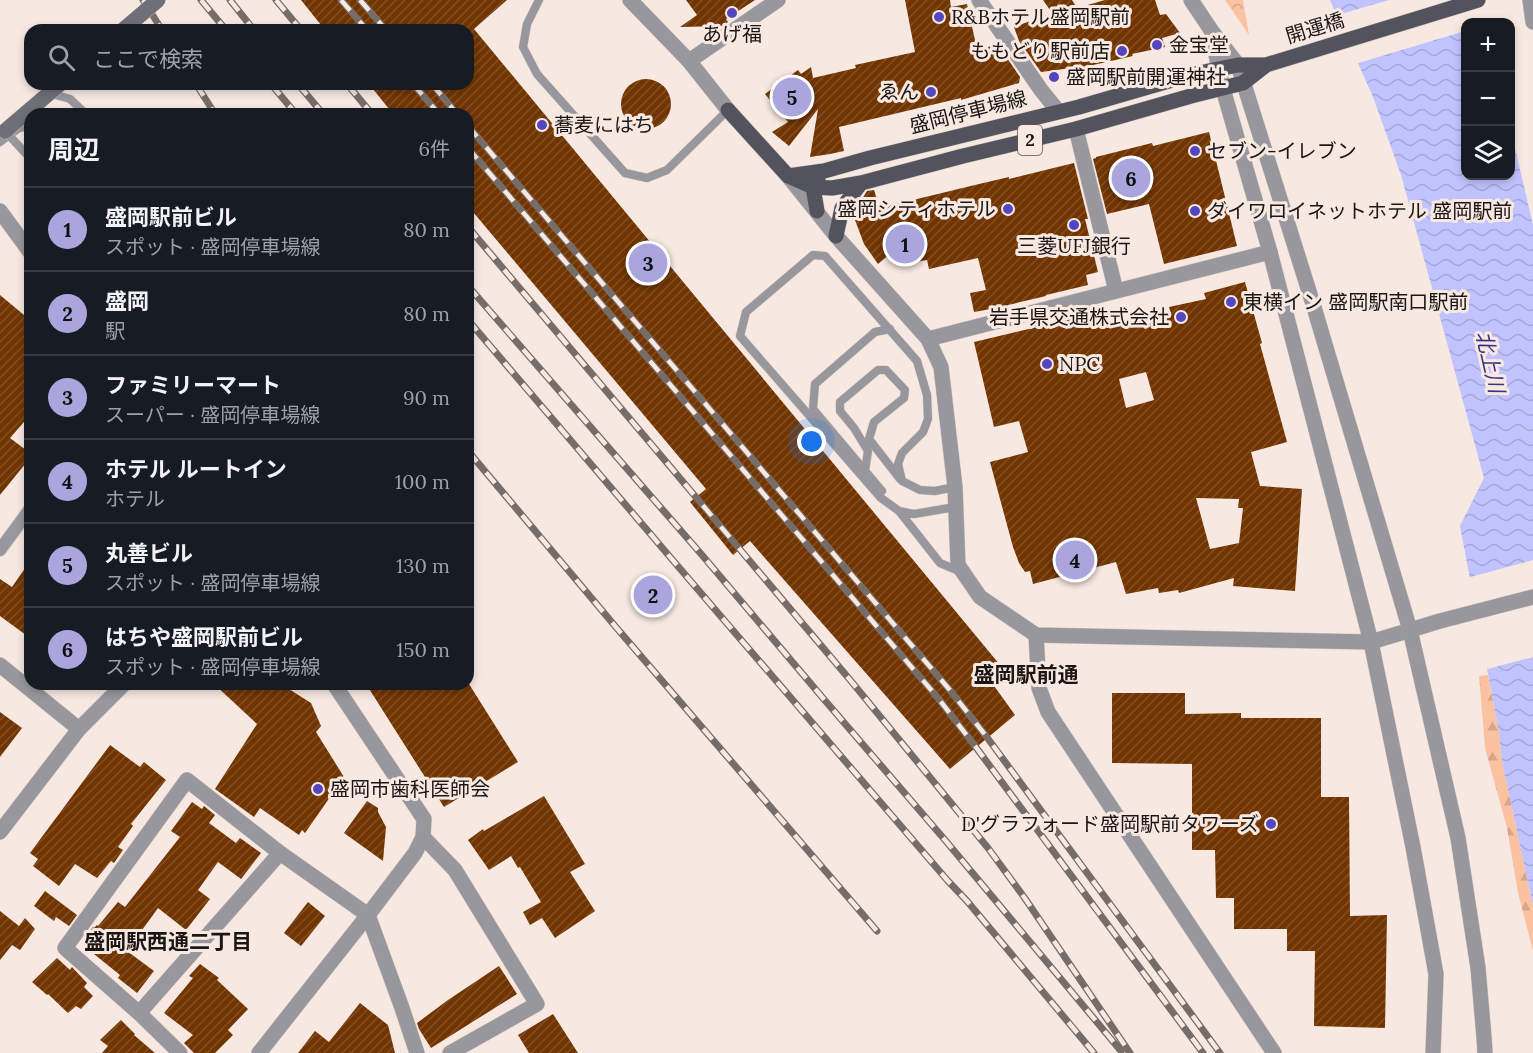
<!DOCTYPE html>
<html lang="ja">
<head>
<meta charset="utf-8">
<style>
  body { margin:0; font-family:Lora,"Noto Sans JP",serif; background:#20242c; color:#f1f3f6 }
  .controls { position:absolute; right:18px; top:18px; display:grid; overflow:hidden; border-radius:12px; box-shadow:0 3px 9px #0003 }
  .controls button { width:54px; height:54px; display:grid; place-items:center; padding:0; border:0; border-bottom:2px solid #363941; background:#171b24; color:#f1f3f6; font:30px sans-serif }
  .you { position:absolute; left:812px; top:442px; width:21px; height:21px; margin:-15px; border:4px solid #fff; border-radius:50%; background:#1a73e8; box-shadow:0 0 0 9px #1a73e833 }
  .badge { display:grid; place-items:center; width:39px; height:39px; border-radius:50%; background:#aaa5dd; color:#111; font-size:20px; font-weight:700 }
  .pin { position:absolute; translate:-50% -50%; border:3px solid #fff; box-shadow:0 2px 6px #0006 }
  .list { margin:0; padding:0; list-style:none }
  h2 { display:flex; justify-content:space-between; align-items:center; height:78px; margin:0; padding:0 24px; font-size:26px }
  h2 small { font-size:20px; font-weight:400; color:#9ea1a6 }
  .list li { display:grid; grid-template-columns:39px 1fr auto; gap:18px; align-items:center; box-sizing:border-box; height:84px; padding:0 24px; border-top:2px solid #363941 }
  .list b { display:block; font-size:22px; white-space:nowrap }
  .list p { margin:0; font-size:20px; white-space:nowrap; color:#9ea1a6 }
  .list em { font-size:20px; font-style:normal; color:#9ea1a6 }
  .icon { flex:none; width:33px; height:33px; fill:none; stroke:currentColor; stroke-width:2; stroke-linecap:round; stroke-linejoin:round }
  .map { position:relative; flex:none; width:1533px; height:1053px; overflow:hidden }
  .search { position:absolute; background:#171b24; box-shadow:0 3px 9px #0003; left:24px; top:24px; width:450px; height:66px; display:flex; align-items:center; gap:15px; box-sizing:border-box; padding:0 21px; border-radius:18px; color:#9ea1a6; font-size:22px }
  .panel { position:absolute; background:#171b24; box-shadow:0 3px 9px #0003; left:24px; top:108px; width:450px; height:582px; border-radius:18px }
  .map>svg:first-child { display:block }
</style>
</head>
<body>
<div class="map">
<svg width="1533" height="1053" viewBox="0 0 1533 1053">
  <defs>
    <pattern id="forest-firs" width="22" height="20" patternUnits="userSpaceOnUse" patternTransform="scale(1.5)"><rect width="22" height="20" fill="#fbc2a1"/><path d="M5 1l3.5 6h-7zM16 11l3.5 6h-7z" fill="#d7a68a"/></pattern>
    <pattern id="park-crowns" width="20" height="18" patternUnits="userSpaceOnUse" patternTransform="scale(1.5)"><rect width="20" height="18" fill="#fbc2a1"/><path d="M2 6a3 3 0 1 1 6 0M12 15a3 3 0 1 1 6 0" fill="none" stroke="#d7a68a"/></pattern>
    <pattern id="water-waves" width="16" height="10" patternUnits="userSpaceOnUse" patternTransform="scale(1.5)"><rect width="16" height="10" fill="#c1c3ff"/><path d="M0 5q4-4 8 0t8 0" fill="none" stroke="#a5a7da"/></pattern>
    <pattern id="building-hatch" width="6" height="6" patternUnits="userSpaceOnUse" patternTransform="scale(1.5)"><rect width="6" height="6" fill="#733500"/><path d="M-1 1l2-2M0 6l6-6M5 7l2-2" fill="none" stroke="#814f25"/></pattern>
  </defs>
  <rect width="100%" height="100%" fill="#f7e9e1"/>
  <!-- forest -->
  <path fill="url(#forest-firs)" d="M1488,675L1499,732L1502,761L1533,906V951L1518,893L1507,828L1485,748L1479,676Z"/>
  <!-- park -->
  <path fill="url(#park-crowns)" d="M1225,0H1243L1249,35Z"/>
  <!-- water -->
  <path fill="url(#water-waves)" d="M1330,0H1446L1465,38L1466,176H1510L1511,131L1533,225V906L1502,761L1499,732L1460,526L1484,478L1401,175L1373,97Z"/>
  <!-- pier -->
  <path fill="#f7e9e1" d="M1389,0H1450L1465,31L1355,64L1334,16Z
    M1533,560V657L1484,670L1467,578Z"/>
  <!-- building -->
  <path fill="url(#building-hatch)" fill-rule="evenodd" d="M301,0H507L474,29L1005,671L992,683L1015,715L950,769L750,541L733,555L690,502L706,489L468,206V114H393L369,84H468V30H325Z
    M686,0H755L726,19L728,22L723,26L680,27L697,15Z
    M905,0H950L951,7L967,4L977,49L998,45L1020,77L1019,83L961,100V98L839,127L844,151L830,154L810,157L818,109L789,146L772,132L788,122L765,94L798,70L801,74L811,67L813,78L856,68L855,65L915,52Z
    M1043,0H1072L1077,8L1105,0H1155L1160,15L1166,14L1180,33L1162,38L1165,47L1132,54L1133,56L1071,70V68L1041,72L1019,41L1014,27L1052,13Z
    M621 104a25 25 0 1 1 50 0a25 25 0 1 1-50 0Z
    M1209,132L1237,246L1164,264L1149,204L1107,214L1093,159L1096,158V157L1152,143L1153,146Z
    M1074,163L1088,219H1085L1098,272L1086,275L1088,285L1046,295V296L1008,305V306L974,312L970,293L986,290L978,258L929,269L927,260L908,263L897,248L878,264L864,244L855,220L858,206L862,199L867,191L874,190L880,208L979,184L1009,177V179Z
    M1245,282L1262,343L1260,344L1287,442L1251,452L1260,486L1302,489L1295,591L1233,586L1234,578L1179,593L1178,590L1159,593L1158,588L1126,594L1116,562L1033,584L1030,571L1025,572L1019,563L1013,547L990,462L1028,452L1019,421L994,427L974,342L1096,313L1100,327L1109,325L1110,328L1171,314L1169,307L1206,299L1204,293ZM1146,372L1154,400L1126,408L1119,379ZM1196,498L1239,499L1238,508H1243L1239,543L1210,549Z
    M0,295L30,320V415L10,438L30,453V458L0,495Z
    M30,561V638L0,616V579L12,587Z
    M214,684H281L311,703L321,726L316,732L344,777L305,833L302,830L299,835L260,808L254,817L215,789L257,724Z
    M366,684H469L518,762L444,807Z
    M1112,693H1185V714L1241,713V718H1321V797H1349L1350,916L1387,915L1385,1028L1314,1026L1315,951H1287V929H1234V898H1216L1215,850H1192V764L1112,763Z
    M0,712L22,728L0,757Z
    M110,745L140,767L144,762L166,780L131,824L133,826L118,847L123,850L114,863L111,861L97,878L75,864L59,886L33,866L38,859L30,853Z
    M544,796L585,864L570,872L595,911L555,938L542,918L530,925L523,912L541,902L520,867L518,868L511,856L489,870L468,840L483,829L484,831Z
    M367,801L378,808V812L386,827L383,861L344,833Z
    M192,802L202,809L204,806L215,815L209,823L236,843L240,838L261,853L241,879L218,862L198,890L210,899L186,930L158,908L127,951L154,971L137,993L118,978L120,975L89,950L92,947L84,938L93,927L94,928L97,925L98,926L118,902L125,907L180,837L171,831Z
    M45,891L77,915L69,926L56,917L54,921L34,906Z
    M308,902L325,916L301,946L284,933Z
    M0,911L19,926L25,918L35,929L20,950L12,945L0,960Z
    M57,958L70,970L72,967L87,983L84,987L93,996L81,1009L76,1006L68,1013L48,994L47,995L32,982Z
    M200,964L219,978L217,980L248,1009L228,1030L233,1035L215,1053H194L184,1043L193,1035L164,1013L193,978L189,976Z
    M499,966L517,994L431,1048L419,1029L417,1023L448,1000Z
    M360,1003L388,1025L395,1053H298L315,1031L329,1042Z
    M553,1014L578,1053H529L518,1035Z
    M121,1020L135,1034L134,1035L155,1053H102L108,1046L100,1040Z"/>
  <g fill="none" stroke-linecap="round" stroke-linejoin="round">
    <!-- service casing -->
    <g stroke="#d4c7c0" stroke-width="9">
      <path id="service" d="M539,0L527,24L523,47L537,74L625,173L647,178L667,170L728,110
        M49,93L70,99L86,114
        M0,142L19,128L30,126
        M865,471L868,451L854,428L840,411V402L878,370H886L905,390L904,398L874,422L869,439L900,479
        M955,487L935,491L920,490L902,481L898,464L902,453L923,432L928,419L927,395L917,361L825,256L813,255L746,312L740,336L881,498L899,511L940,563L959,571
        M882,491L813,409L815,384L875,332L890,329
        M899,511L914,514L955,507"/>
    </g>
    <!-- pedestrian casing -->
    <g stroke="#d4c7c0" stroke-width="14">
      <path id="pedestrian" d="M0,550L30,509"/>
    </g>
    <!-- minor casing -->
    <g stroke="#d4c7c0" stroke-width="16">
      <path id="minor" d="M979,0L1041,90L1058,111
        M689,61L778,0
        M1076,129L1116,291
        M928,339L1270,252
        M1036,635L1039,688L1048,712L1274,1053
        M423,837L455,870L537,1004L450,1053
        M139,1013L280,853
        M180,1053L139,1013L65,948L187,780L280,853L368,915L402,1008L417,1053"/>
    </g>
    <!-- tertiary casing -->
    <g stroke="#d4c7c0" stroke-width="16">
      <path id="tertiary" d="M630,0L689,61L728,110
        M1191,0L1211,30
        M1530,0L1533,22
        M788,176L836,236L928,339L941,367L955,487L958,565L980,597L1036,635L1371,642L1440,621L1533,597
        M0,211L30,252
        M0,665L79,729
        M0,832L79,729L124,684
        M259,1053L368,915L415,853L423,837L424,819L334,684
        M1433,1053L1436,974L1413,847L1371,642L1270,252L1223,89L1211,30L1238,65L1313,304L1410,630L1458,838L1478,968L1484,1037L1485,1053"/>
    </g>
    <!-- primary casing -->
    <g stroke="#d4c7c0" stroke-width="16">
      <path id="primary" d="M728,110L788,176L813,187L832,188L861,183L963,156L1076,129L1191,96L1243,83L1266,65
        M788,176L824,171L870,158L1079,107L1186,76L1218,69L1238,65H1266L1478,0
        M817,211L813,187L818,180
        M836,236L842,208L861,183"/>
    </g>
    <!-- service -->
    <use href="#service" stroke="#97979d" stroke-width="8"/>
    <!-- pedestrian -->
    <use href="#pedestrian" stroke="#97979d" stroke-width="12"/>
    <!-- minor -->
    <use href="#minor" stroke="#97979d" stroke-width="15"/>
    <!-- tertiary -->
    <use href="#tertiary" stroke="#97979d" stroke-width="15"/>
    <!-- primary -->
    <use href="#primary" stroke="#52535d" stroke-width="15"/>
    <!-- rail casing -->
    <g stroke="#766d68" stroke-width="7">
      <path id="rail" d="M143,0L162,30
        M201,0L226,30
        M230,0L254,30
        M276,0L301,30
        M341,0L367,30
        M360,0L386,30
        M196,84L215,114
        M271,84L296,114
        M298,84L323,114
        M347,84L372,114
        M413,84L439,114
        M432,84L457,114
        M468,126L949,689L986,736L1220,1053
        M468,148L938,698L975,746L1203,1053
        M468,227L851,681L988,848L1024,897L1130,1053
        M468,286L702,555L822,697L945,840L1121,1051
        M468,320L682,571L948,881L967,901L1094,1053
        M468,451L615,626L877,931"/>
    </g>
    <!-- rail -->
    <use href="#rail" stroke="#f7e9e1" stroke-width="4.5" stroke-dasharray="14" stroke-linecap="butt"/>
    <!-- service-bridge casing -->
    <g stroke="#d4c7c0" stroke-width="9" stroke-linecap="butt">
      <path id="service-bridge" d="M5,131L30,158"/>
    </g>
    <!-- secondary-bridge casing -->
    <g stroke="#d4c7c0" stroke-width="16" stroke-linecap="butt">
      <path id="secondary-bridge" d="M123,30L158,0
        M5,131L60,84"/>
    </g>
    <!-- service-bridge -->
    <use href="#service-bridge" stroke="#97979d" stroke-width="8"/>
    <!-- secondary-bridge -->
    <use href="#secondary-bridge" stroke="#6f6f78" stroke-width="15"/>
  </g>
  <!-- markers -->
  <g fill="#5446be" stroke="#f7e9e1" stroke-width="2">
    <circle cx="732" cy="13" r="6"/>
    <circle cx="939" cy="17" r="6"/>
    <circle cx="1157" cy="45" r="6"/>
    <circle cx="1122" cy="51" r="6"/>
    <circle cx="1054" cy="77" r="6"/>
    <circle cx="931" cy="92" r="6"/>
    <circle cx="542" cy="125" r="6"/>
    <circle cx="1195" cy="151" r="6"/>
    <circle cx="1008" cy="209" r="6"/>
    <circle cx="1195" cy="211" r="6"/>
    <circle cx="1074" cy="225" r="6"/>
    <circle cx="1231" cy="302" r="6"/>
    <circle cx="1181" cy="317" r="6"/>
    <circle cx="1047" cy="364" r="6"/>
    <circle cx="318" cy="789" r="6"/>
    <circle cx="1271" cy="824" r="6"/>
  </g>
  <g text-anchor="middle" stroke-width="6" stroke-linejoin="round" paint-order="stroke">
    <!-- shield labels -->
    <rect fill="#f7e9e1" stroke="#5d5551" stroke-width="1.5" x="1018" y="125" width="24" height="30" rx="4.5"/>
    <g font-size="18" font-weight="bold" fill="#1b1613">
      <text x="1030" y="146">2</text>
    </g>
    <!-- poi labels -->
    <g font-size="20" fill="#1b1613" stroke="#f7e9e1" text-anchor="start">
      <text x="951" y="24">R&amp;Bホテル盛岡駅前</text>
      <text x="732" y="41" text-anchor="middle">あげ福</text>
      <text x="1169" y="52">金宝堂</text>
      <text x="1110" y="58" text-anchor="end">ももどり駅前店</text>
      <text x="1066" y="84">盛岡駅前開運神社</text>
      <text x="919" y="99" text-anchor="end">ゑん</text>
      <text x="554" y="132">蕎麦にはち</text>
      <text x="1207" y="158">セブン-イレブン</text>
      <text x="996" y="216" text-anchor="end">盛岡シティホテル</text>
      <text x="1207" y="218">ダイワロイネットホテル 盛岡駅前</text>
      <text x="1074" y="253" text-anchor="middle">三菱UFJ銀行</text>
      <text x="1243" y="309">東横イン 盛岡駅南口駅前</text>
      <text x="1169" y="324" text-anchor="end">岩手県交通株式会社</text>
      <text x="1059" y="371">NPC</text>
      <text x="330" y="796">盛岡市歯科医師会</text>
      <text x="1259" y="831" text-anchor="end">D'グラフォード盛岡駅前タワーズ</text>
    </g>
    <!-- street labels -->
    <g font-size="20" fill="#1b1613" stroke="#f7e9e1">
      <text transform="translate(1315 28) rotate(-17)" y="7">開運橋</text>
      <text transform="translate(968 112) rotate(-14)" y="7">盛岡停車場線</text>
    </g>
    <!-- water labels -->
    <g font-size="21" font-style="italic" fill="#393083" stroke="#f7e9e1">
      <text transform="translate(1490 362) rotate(77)" y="7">北上川</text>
    </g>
    <!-- neighbourhood labels -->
    <g font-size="21" font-weight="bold" fill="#1b1613" stroke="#f7e9e1">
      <text x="1026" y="682">盛岡駅前通</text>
      <text x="168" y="949">盛岡駅西通二丁目</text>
    </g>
  </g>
</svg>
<div class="controls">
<button>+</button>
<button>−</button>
<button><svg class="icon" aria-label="layers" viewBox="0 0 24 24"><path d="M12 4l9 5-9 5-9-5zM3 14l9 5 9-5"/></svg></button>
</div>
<div class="you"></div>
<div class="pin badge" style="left:905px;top:244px">1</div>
<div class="pin badge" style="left:653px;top:595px">2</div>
<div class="pin badge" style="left:648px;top:263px">3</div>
<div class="pin badge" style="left:1075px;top:560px">4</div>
<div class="pin badge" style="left:792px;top:97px">5</div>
<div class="pin badge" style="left:1131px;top:178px">6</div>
<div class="search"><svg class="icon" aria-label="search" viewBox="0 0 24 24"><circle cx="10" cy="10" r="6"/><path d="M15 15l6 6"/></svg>ここで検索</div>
<section class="panel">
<h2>周辺<small>6件</small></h2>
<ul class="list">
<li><span class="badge">1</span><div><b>盛岡駅前ビル</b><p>スポット · 盛岡停車場線</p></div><em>80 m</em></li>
<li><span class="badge">2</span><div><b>盛岡</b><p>駅</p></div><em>80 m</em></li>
<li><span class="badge">3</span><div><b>ファミリーマート</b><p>スーパー · 盛岡停車場線</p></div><em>90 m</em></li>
<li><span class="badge">4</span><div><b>ホテル ルートイン</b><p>ホテル</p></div><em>100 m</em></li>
<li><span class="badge">5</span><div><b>丸善ビル</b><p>スポット · 盛岡停車場線</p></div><em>130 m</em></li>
<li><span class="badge">6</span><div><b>はちや盛岡駅前ビル</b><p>スポット · 盛岡停車場線</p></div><em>150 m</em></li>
</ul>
</section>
</div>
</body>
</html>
